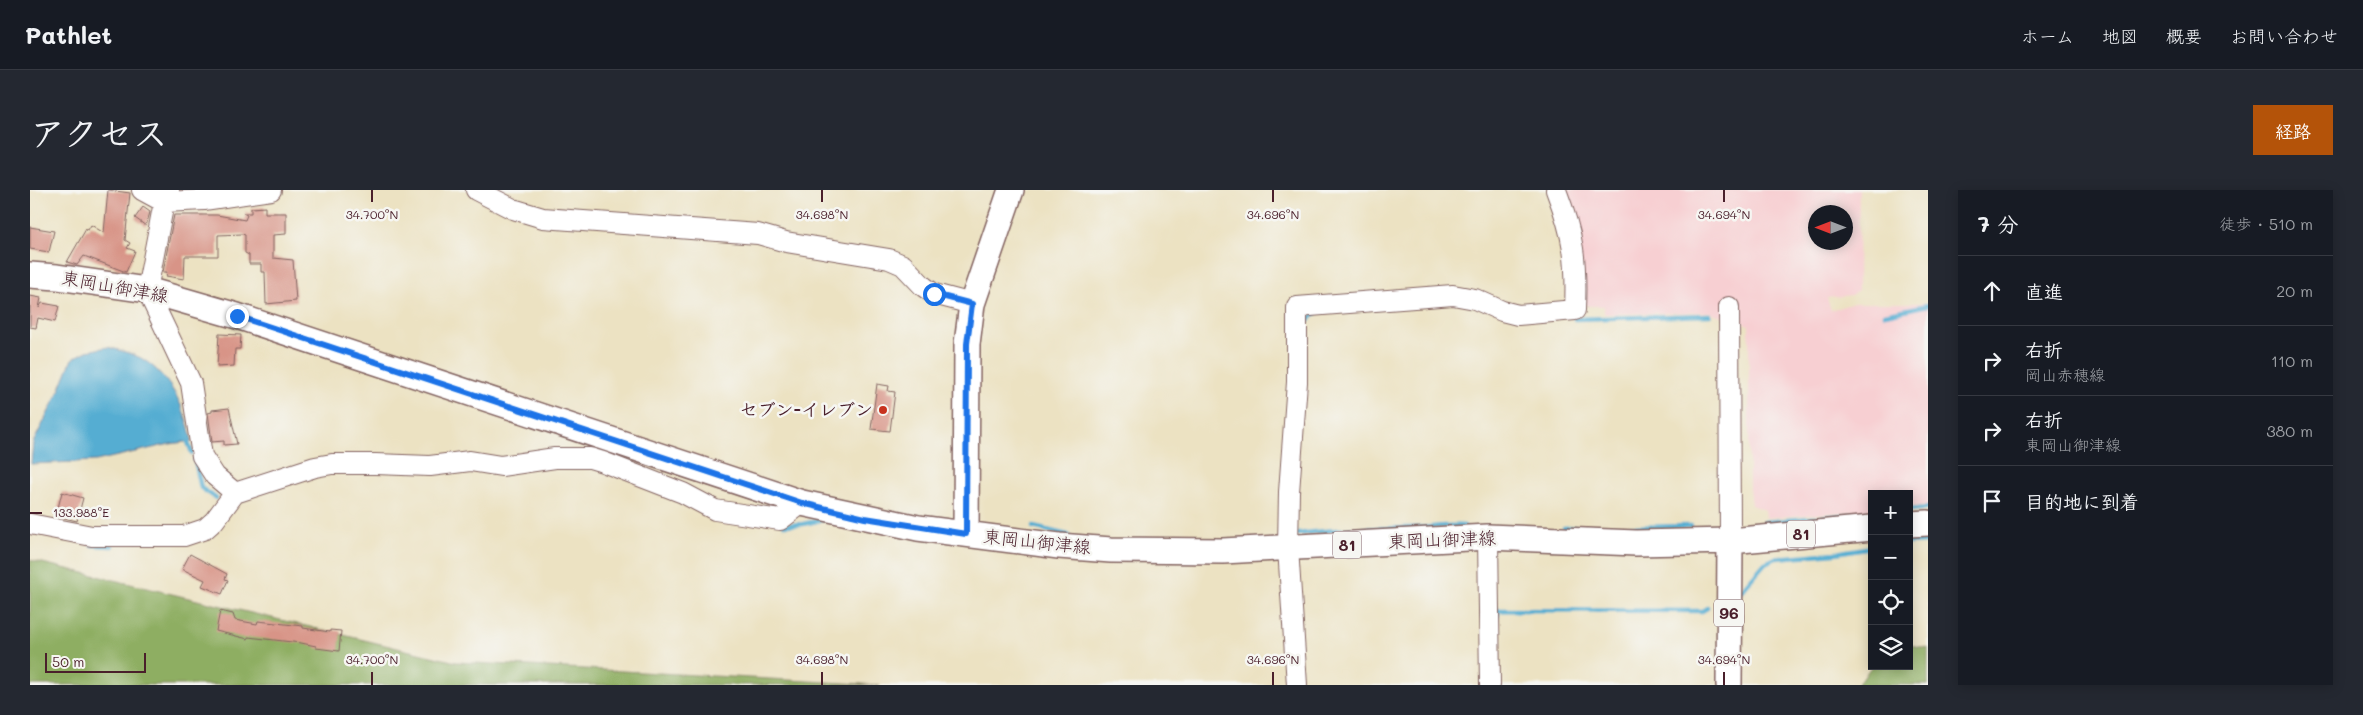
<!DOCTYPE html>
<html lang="ja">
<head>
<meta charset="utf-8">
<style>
  body { margin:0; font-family:Mali,"Klee One",sans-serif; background:#242831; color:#f1f3f6 }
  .controls { position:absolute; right:15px; bottom:15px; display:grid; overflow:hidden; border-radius:0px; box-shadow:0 2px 12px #0003 }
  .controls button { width:45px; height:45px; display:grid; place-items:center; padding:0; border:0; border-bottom:1px solid #363941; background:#171b24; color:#f1f3f6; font:25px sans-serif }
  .compass { position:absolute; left:1778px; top:15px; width:45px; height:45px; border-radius:50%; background:#171b24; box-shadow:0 2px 12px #0003; rotate:270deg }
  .scale { position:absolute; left:15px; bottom:12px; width:101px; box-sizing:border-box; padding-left:5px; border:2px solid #4a1f2b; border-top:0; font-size:14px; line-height:18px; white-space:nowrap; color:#4a1f2b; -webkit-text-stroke:4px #f6f6f2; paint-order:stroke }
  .stop { position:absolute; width:15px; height:15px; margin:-11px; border:4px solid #1a73e8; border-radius:50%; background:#fff }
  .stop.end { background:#1a73e8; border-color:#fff; box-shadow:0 1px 5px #0008 }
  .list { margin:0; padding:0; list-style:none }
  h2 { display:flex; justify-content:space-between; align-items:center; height:65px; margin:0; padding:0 20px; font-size:21px }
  h2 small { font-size:16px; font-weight:400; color:#9ea1a6 }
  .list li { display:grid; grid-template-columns:32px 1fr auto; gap:15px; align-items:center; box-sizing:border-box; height:70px; padding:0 20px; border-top:1px solid #363941 }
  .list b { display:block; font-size:19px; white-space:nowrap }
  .list p { margin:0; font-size:16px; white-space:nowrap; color:#9ea1a6 }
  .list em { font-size:16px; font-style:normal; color:#9ea1a6 }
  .icon { flex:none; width:28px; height:28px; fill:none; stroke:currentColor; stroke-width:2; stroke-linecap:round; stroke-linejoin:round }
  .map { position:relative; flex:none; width:1898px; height:495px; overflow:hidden; border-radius:0px }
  header { display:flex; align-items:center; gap:30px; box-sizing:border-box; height:70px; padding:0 25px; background:#171b24; border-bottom:1px solid #363941 }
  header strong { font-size:24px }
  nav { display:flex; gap:28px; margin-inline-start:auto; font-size:18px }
  .intro { display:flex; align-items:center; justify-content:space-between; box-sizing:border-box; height:120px; padding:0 30px }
  h1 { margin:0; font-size:35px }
  .button { padding:12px 22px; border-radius:0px; background:#b45309; color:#fff; font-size:18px; font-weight:700 }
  main { display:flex; gap:30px; padding:0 30px }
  aside { flex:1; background:#171b24; border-radius:0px; box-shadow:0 2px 12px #0003 }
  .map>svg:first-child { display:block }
</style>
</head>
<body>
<header>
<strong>Pathlet</strong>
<nav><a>ホーム</a><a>地図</a><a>概要</a><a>お問い合わせ</a></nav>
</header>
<div class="intro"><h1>アクセス</h1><a class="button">経路</a></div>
<main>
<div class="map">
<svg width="1898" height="495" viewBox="0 0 1898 495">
  <rect width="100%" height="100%" fill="#f6f6f2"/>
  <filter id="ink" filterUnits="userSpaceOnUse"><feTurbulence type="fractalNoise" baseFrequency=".02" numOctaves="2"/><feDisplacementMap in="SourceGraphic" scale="10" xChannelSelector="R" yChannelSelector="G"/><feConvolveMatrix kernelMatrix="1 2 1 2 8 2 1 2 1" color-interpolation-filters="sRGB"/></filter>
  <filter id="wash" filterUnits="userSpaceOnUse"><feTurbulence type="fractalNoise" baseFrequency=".0096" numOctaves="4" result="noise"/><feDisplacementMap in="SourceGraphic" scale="20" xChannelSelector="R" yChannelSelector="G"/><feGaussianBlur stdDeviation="1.12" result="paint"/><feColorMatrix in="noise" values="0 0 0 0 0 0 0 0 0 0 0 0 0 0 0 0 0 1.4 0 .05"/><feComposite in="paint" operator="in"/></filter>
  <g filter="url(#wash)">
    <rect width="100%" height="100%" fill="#ece2c2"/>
    <!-- built -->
    <path fill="#f7cfd2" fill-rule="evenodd" d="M1532,0H1829L1828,100L1821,105L1797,108L1801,120L1824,113H1898V315L1879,317V304H1842V320L1735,328L1734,320L1721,315L1719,298V135L1679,122L1574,124V116H1558L1551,109ZM1786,22H1816V52H1786Z"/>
    <!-- forest -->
    <path fill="#8eae62" stroke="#6c6646" d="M0,370L426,472L850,495H0Z
      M1879,455L1898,458V495H1827L1842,476H1879Z"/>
    <!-- water -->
    <path fill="#55add2" stroke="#50667e" d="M78,157C88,160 101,163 111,168C140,185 156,219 162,251L140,254L66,271L1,274L3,253L28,203L42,169L57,161Z"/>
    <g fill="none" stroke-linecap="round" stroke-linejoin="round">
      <!-- stream -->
      <path stroke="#55add2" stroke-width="4.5" d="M1855,124L1898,115
        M1545,129L1680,125
        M1274,134L1286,123
        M156,247L162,263
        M165,270L171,298L186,308
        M1879,320L1898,318
        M1734,332L1842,323
        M754,335L773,334L796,329
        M1003,337L1038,345
        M1534,338L1661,336
        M1268,344C1306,338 1342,339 1380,338C1398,338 1416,335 1434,336
        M1879,353L1898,352
        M62,355L82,356
        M1710,402L1735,373L1746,368L1805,363L1842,357
        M1468,424V420L1672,421L1677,418"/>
    </g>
    <g id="blocks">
      <!-- building -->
      <path fill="#d89487" d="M78,0L100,3L95,50L100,53L97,58L105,61L96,82L54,66L47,75L37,72L56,39L58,40L61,35L74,43Z
        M113,17L120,22L116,36L105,28Z
        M235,17V23H256V44L243,45V68L263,70L266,111L236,114L235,82H231V74H219V65L215,63V45L212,44L188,45V66H155L154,89L136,86L137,82H133L144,25H187L215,30L217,25L213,23H221V18Z
        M0,37L24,41L19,62L0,59Z
        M0,106L11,108L9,118L12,113L29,116L25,132L8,128L6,138L0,137Z
        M189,144L211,145L210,159H205L204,176L187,177Z
        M847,194L859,196L858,201L865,202L860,241L841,239Z
        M199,218L207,254L194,255V251L182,252L178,223L182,222V220Z
        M32,302L53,308L47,331L26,326Z
        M160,364L197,384L195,389L198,390L192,404L172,396L175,390L152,379Z
        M190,421L203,424L205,430L227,434L228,431L273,436V438L300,442V440L311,441L309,461L286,458V456L271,453L218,447V449L186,441Z"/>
    </g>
  </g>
  <g filter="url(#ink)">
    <use href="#blocks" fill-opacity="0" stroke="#836360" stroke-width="1"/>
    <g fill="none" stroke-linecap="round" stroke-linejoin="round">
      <!-- minor casing -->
      <g stroke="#836360" stroke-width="22">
        <path id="minor" d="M112,0L134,12L174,10L241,0
          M139,0L134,12L117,100L161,193L172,266L185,286L205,303
          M446,0L483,19L513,28L728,44L756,52L859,69L873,75L893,96L904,104L942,114
          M1699,117L1700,351
          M0,334L62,346H154L175,339L184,331L205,303L285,277L302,274H345L400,276L440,271L471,276L525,268H560L573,272L653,303L685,320L750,330L772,313
          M1458,347L1460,495
          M1267,495L1258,358L1259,302L1267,192V117L1423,105L1445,109L1472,121L1488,125L1545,120C1547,70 1544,47 1526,0"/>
      </g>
      <!-- major casing -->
      <g stroke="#836360" stroke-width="28">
        <path id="major" d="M0,85L27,87L117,100L207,126L772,313L888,338L1029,356L1081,360L1193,361L1458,347L1606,353L1700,351L1842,338
          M1879,334L1898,333
          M936,344L937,154L942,114L981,0
          M1699,495L1700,351"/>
      </g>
      <!-- minor -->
      <use href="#minor" stroke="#fff" stroke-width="20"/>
      <!-- major -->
      <use href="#major" stroke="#fff" stroke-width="25"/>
    </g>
  </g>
  <g fill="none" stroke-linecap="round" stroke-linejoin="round" filter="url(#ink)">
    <!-- route -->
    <path stroke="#1a73e8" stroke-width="6" d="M207,126L772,313L835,328L936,344L937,154L942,114L904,104"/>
  </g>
  <!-- ticks -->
  <path fill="none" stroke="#4a1f2b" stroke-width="2" d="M342,0V12M792,0V12M1243,0V12M1694,0V12M0,323H12M342,482V495M792,482V495M1243,482V495M1694,482V495"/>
  <!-- markers -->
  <circle fill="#c8321e" stroke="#f6f6f2" stroke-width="2" cx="853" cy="220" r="5"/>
  <g text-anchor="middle" stroke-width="5" stroke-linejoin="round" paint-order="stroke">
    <!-- shield labels -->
    <g fill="#f6f6f2" stroke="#7e6067" stroke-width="1">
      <rect x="1757" y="330.5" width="28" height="27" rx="4"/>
      <rect x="1303" y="341.5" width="28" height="27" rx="4"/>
      <rect x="1684" y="409.5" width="30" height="27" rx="4"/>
    </g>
    <g font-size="16" font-weight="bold" fill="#4a1f2b">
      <text x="1771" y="350">81</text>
      <text x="1317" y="361">81</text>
      <text x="1699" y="429">96</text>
    </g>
    <!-- street labels -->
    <g font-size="18" fill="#4a1f2b" stroke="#f6f6f2">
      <text transform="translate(85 97) rotate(10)" y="6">東岡山御津線</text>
      <text transform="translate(1412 350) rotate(-2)" y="6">東岡山御津線</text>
      <text transform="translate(1007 352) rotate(6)" y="6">東岡山御津線</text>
    </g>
    <!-- poi labels -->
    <g font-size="18" font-weight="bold" fill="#4a1f2b" stroke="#f6f6f2" text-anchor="end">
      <text x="843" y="226">セブン-イレブン</text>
    </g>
  </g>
  <g font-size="12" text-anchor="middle" fill="#4a1f2b" stroke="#f6f6f2" stroke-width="5" stroke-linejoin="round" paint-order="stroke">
    <text x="342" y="29">34.700°N</text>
    <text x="792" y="29">34.698°N</text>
    <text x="1243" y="29">34.696°N</text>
    <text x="1694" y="29">34.694°N</text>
    <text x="51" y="327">133.988°E</text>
    <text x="342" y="474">34.700°N</text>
    <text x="792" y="474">34.698°N</text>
    <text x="1243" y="474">34.696°N</text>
    <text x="1694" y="474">34.694°N</text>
  </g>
</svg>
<div class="controls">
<button>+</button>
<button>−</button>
<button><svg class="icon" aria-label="locate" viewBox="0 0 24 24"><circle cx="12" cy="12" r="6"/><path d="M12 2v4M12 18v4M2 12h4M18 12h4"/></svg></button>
<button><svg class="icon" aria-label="layers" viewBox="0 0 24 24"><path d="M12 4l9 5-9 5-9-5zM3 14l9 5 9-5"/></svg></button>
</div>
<svg class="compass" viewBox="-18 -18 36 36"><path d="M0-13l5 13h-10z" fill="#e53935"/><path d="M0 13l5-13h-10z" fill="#9ea1a6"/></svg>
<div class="scale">50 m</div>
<div class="stop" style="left:904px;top:104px"></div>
<div class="stop end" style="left:207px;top:126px"></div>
</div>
<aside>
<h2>7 分<small>徒歩 · 510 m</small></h2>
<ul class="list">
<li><svg class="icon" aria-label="ahead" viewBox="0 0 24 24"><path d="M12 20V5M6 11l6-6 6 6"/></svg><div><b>直進</b></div><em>20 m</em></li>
<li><svg class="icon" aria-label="right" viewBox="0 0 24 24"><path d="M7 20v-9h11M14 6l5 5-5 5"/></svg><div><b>右折</b><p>岡山赤穂線</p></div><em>110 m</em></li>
<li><svg class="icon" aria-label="right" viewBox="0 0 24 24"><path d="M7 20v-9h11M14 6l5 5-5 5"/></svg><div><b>右折</b><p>東岡山御津線</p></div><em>380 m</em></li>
<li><svg class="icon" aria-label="arrive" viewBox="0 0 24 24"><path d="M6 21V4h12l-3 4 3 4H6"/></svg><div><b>目的地に到着</b></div></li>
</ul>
</aside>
</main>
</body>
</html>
